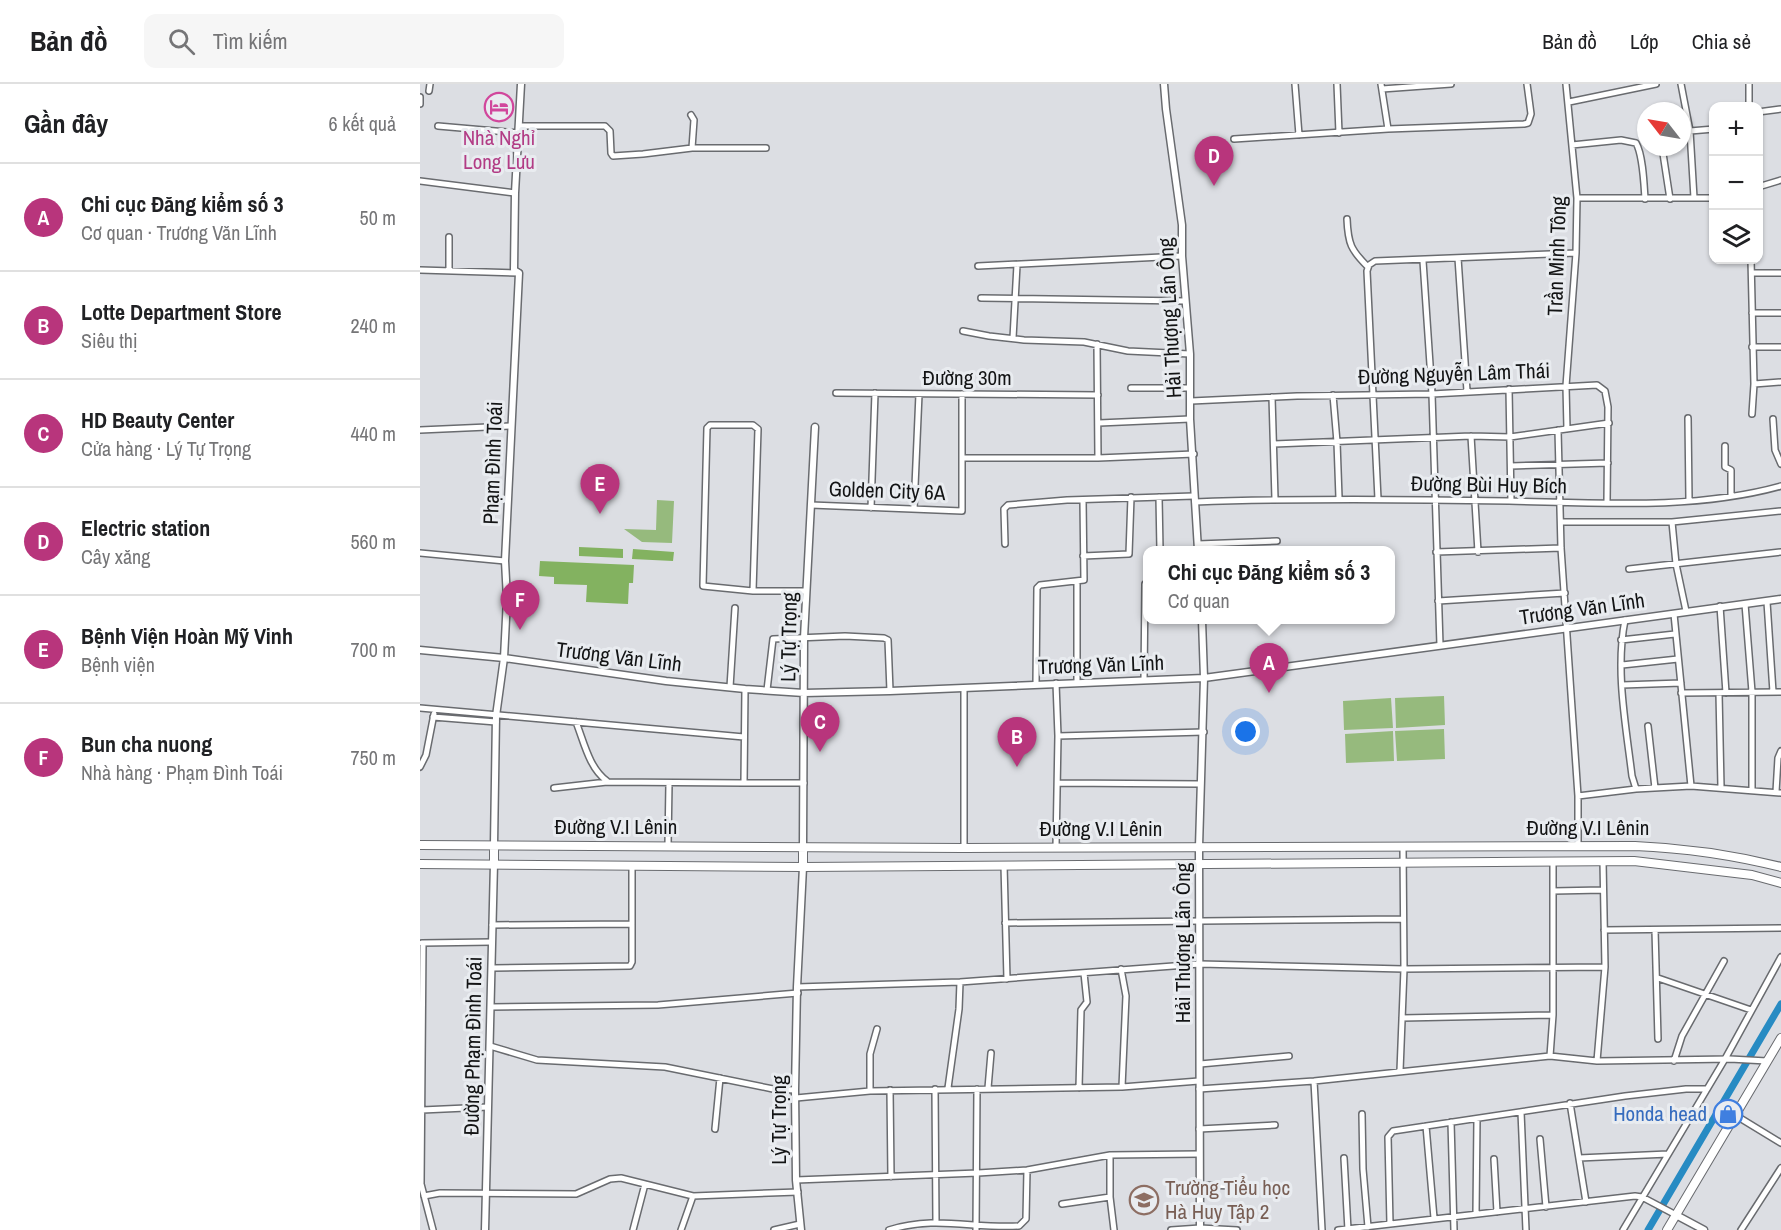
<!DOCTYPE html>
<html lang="vi">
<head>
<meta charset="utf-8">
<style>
  body { margin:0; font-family:"Archivo Narrow",sans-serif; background:#f6f6f6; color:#202124 }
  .controls { position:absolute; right:18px; top:18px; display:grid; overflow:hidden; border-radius:12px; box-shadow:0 2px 4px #0004 }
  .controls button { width:54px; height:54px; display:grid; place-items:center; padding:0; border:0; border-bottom:2px solid #e0e0e0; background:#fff; color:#202124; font:30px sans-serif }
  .compass { position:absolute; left:1217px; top:18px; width:54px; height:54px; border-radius:50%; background:#fff; box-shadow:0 2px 4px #0004; rotate:301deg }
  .you { position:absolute; left:826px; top:648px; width:21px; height:21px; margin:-15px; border:4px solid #fff; border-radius:50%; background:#1a73e8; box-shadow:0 0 0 9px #1a73e833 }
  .badge { display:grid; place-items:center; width:39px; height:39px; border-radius:50%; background:#b8357c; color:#fff; font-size:20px; font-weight:700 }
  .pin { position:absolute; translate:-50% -50px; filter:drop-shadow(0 2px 3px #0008) }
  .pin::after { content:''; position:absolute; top:32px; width:21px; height:18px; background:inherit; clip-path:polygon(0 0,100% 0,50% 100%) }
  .popup { position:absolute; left:723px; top:462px; width:252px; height:78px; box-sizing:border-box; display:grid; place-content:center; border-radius:12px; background:#fff; filter:drop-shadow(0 2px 4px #0005); font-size:20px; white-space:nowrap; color:#757577 }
  .popup b { font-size:22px; color:#202124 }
  .popup::after { content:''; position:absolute; left:50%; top:100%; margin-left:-12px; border:12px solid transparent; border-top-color:#fff }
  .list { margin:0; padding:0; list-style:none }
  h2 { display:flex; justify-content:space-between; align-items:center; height:78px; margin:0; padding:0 24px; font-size:26px }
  h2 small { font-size:20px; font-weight:400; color:#757577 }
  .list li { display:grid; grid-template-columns:39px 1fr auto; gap:18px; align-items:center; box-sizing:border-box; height:108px; padding:0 24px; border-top:2px solid #e0e0e0 }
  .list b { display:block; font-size:22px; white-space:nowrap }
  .list p { margin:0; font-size:20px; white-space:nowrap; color:#757577 }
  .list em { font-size:20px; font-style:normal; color:#757577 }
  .icon { flex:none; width:33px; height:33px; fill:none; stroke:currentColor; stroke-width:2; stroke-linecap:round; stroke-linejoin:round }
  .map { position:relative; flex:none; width:1361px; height:1146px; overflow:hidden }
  header { display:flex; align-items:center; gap:36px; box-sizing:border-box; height:84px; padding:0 30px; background:#fff; border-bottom:2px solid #e0e0e0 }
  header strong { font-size:28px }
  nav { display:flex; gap:33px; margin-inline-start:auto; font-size:21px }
  .search { width:420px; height:54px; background:#f6f6f6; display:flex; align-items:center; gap:15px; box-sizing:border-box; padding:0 21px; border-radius:12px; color:#757577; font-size:22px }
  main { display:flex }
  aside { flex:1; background:#fff }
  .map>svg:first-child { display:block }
</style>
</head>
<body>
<header>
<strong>Bản đồ</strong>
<div class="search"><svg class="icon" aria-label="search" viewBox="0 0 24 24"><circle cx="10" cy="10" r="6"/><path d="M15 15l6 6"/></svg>Tìm kiếm</div>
<nav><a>Bản đồ</a><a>Lớp</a><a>Chia sẻ</a></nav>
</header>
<main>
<aside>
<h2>Gần đây<small>6 kết quả</small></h2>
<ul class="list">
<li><span class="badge">A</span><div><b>Chi cục Đăng kiểm số 3</b><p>Cơ quan · Trương Văn Lĩnh</p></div><em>50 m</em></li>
<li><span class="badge">B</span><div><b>Lotte Department Store</b><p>Siêu thị</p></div><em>240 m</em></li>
<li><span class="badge">C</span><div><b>HD Beauty Center</b><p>Cửa hàng · Lý Tự Trọng</p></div><em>440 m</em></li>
<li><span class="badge">D</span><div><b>Electric station</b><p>Cây xăng</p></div><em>560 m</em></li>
<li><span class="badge">E</span><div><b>Bệnh Viện Hoàn Mỹ Vinh</b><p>Bệnh viện</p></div><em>700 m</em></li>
<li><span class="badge">F</span><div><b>Bun cha nuong</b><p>Nhà hàng · Phạm Đình Toái</p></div><em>750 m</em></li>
</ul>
</aside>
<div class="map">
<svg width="1361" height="1146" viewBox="0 0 1361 1146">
  <rect width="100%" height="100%" fill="#dcdee3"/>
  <!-- green -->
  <path fill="#96ba7d" d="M237,416L254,417L252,459L222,458L204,445L236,446Z
    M1024,612L1025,641L976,644L975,614Z
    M971,614L973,644L924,646L923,617Z
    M1024,645L1025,675L977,677L975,647Z
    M973,647L974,677L926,679L925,650Z"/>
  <!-- forest -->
  <path fill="#83b260" d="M159,463L203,465V474L159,472Z
    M213,465L254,468L253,477L212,475Z
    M120,477L214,481L213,499H209L208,520L166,518L167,501L134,500V493L119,492Z"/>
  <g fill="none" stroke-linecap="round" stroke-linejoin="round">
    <!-- canal -->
    <path stroke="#278bc3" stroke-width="7" d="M1228,1146L1361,920"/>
    <!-- minor casing -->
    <g stroke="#696b6f" stroke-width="8">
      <path id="minor" d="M875,0L879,51
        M917,0L919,49
        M961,0L968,45
        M1146,0L1157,114L1156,169L1146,302L1147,345
        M1261,0L1270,47L1274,114
        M1329,0V22
        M962,5L1031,0
        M9,7L10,0
        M1149,18L1236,0
        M0,20V13
        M1338,28L1361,25
        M271,31L274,36L272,64
        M18,42L99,49
        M99,42H185L190,47L191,69L193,72L223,70L272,64H346
        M1270,47L1294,45
        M814,55L968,45L1104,40L1108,39L1111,30L1107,0
        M1152,61L1201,56L1216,59C1223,71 1224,100 1225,115
        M1242,63L1250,115
        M0,97L95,109
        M1338,103L1361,96
        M1157,114H1294
        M927,135C928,160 931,166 948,183
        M29,153V187
        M1038,174L1047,307
        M1331,176L1334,300L1332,330
        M1003,177L1012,310L1020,561
        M558,182L762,172
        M0,186L99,189
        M1332,189H1361
        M561,214L765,217
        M1332,229H1361
        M543,247L569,252L604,256L664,258L708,267L770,270
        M593,254L597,181
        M677,260L678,374
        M1332,263H1361
        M1334,300L1361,298
        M711,304H769
        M1089,305L1091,417
        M416,309L678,311
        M913,311L917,358L919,414
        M852,313L855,415
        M771,317L877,312L1012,310L1177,301L1185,307L1188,323L1187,418
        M1268,334L1269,416
        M1353,335L1355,366L1361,380
        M679,339L770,335
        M0,346L91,342
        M1138,346L1141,464L1158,712V762
        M1051,352L1058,468
        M854,360L1051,352L1090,353L1189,339
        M1305,362V383L1311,386V412
        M542,374H678L774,370
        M1091,382L1188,379
        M739,413L740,466
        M958,415L947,187L949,181L955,177L1156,169
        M775,418C880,414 984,415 1089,417C1178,419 1275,426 1361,402
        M391,421L542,427V310
        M451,424L455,309
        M494,425L499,310
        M1141,438H1252L1361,427
        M1252,438L1256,480L1266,527
        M585,460L584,425L588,421L647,416L774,412
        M778,460L857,457
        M1016,468L1141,464
        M0,469L85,477
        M663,472L709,470L711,413
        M1209,485L1361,468
        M333,507L338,345L333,341H290L287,344L283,502L333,507H385
        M1018,517L1145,509
        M1347,518L1353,608
        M1325,520L1332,608V705
        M1300,522L1306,609
        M1254,530L1271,702
        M1205,536C1195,586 1206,642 1212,692L1216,705
        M1201,556L1255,550
        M1202,581L1258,575
        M724,596L725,500
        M657,598V498
        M616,600L617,504L620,501L664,496L663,416
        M1202,601L1261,599
        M310,603L315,524
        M544,604V764
        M347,606L353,555L425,552L464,554L468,556L470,607
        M1261,609L1361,608
        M1299,609L1301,703
        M0,624L324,653
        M13,633L76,638
        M156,638C164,658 169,684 187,697
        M1228,642L1235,704
        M638,652L784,648
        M0,683L6,671L14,630
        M324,699H384
        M638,699L780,700
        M134,704L187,698L324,699L325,605
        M1356,708L1358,674L1361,667
        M1158,712L1216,705L1271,702L1361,709
        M248,761L249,699
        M636,763L638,652L636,599
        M584,781L587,895
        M1133,807L1183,806
        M585,839L983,835
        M72,841L212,840
        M1184,846L1361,844
        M1235,846L1238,955
        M2,859L72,858
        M3,859L1,1100L13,1146
        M73,884L210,882L212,878V781
        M701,885L706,912L702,1003
        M1238,894L1331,926
        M377,903L540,898L780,880L984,885L1185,883
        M71,923L238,921L378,909
        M982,934L1133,931
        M70,962L117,976L245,983L353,1005L375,1006
        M1130,972L1133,931V777
        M1177,977L1185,883L1183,777
        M1254,977L1262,952L1304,877
        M780,980L869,972
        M980,987L984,885L983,763
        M894,997L902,1146
        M528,1004L539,925L540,898
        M568,1004L571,969
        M659,1004L661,926L667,918L664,889
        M515,1005L516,1138
        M779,1005L894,997L1130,972L1177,977L1310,975L1347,977
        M470,1006L471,1093
        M450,1007V970L457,945
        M376,1014L450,1007L702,1003L779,997
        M1150,1019L1166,1118
        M2,1026L68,1023
        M1101,1028L1106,1146
        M942,1030L943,1085L948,1143
        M1315,1031L1361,1059
        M1031,1038L1034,1146
        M1006,1042L1014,1134
        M295,1045L300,994
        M779,1045L855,1041
        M1120,1055L1126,1123
        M690,1071V1113L694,1146
        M924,1074L928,1146
        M1159,1074L1248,1070
        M1074,1075L1077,1128
        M376,1096L558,1089L607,1086L690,1071L779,1070
        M780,1101L817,1102
        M4,1112L20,1109L156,1110L190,1095L201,1094L273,1112L378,1108
        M642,1120L690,1113
        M1056,1130L1057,1035
        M970,1140L968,1053L973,1047L1205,1012L1266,1005H1287
        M213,1146L225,1100
        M261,1146L273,1112
        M354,1146L380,1140
        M469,1146C516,1131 553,1145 599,1142L606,1135L607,1086
        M556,1146L557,1005
        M751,1146L780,1144L817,1146
        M918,1146L1215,1112L1222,1113L1256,1131
        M1203,1146L1305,975L1361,873
        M1321,1146L1361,1084"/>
    </g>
    <!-- tertiary casing -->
    <g stroke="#696b6f" stroke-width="9">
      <path id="tertiary" d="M744,0L746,25L762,141V172L770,270V335L778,466
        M0,566L84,574L246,597L325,605L384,609L470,607L784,594L1361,515
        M74,761L76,632L84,574L87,515L85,477L99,189L94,186L95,109L101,0
        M383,763L384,554L395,343
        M1256,1131L1284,1146
        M65,1146L74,779
        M381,1146L376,1096L375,1006L377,903L383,783
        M780,1146L779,763L784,594L782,536"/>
    </g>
    <!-- secondary casing -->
    <g stroke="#696b6f" stroke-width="10">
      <path id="secondary" d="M0,761L544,764L1215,762C1264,764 1313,771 1361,783
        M383,763V783
        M74,779V761
        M0,780L383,783L1214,777L1332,791L1361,799
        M1247,1146L1361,954"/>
    </g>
    <!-- minor -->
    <use href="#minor" stroke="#fff" stroke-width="5"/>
    <!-- tertiary -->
    <use href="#tertiary" stroke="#fff" stroke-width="6"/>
    <!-- secondary -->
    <use href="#secondary" stroke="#fff" stroke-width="8"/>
  </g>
  <!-- icons -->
  <defs>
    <g id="hotel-ring" transform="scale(1.5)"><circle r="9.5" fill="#e9ecf0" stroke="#d1479c" stroke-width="1.5"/><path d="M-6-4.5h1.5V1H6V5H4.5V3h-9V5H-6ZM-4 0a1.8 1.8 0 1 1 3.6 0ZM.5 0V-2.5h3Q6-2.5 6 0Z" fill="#d1479c"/></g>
    <g id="shop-ring" transform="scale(1.5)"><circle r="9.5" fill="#e9ecf0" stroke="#3f7fe0" stroke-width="1.5"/><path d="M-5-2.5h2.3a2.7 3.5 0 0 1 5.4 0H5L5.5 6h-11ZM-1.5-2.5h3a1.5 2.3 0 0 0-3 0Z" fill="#3f7fe0"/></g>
    <g id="school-ring" transform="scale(1.5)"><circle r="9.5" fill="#e9ecf0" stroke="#8d6e63" stroke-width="1.5"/><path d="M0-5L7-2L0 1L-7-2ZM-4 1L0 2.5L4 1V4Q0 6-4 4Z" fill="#8d6e63"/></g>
  </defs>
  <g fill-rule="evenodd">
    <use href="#hotel-ring" x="79" y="23"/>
    <use href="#shop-ring" x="1308" y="1030"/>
    <use href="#school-ring" x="724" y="1116"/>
  </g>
  <g text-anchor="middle" stroke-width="6" stroke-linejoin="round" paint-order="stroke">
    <!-- hotel labels -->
    <g font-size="21" fill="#b23c85" stroke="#e9ecf0">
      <text x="79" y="61">Nhà Nghỉ<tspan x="79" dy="24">Long Lưu</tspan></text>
    </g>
    <!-- street labels -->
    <g font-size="21" fill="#131415" stroke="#e9ecf0">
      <text transform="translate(1137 172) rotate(-88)" y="7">Trần Minh Tông</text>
      <text transform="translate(750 234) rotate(-93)" y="7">Hải Thượng Lãn Ông</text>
      <text transform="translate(1034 290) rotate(-2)" y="7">Đường Nguyễn Lâm Thái</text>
      <text x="547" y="301">Đường 30m</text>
      <text transform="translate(73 379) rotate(-88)" y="7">Phạm Đình Toái</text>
      <text transform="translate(1069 401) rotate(1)" y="7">Đường Bùi Huy Bích</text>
      <text transform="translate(467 407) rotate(2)" y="7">Golden City 6A</text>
      <text transform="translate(1162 525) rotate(-8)" y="7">Trương Văn Lĩnh</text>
      <text transform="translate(369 553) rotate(-89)" y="7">Lý Tự Trọng</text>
      <text transform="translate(199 573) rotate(7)" y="7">Trương Văn Lĩnh</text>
      <text transform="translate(681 581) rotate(-2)" y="7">Trương Văn Lĩnh</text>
      <text x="196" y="750">Đường V.I Lênin</text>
      <text x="1168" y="751">Đường V.I Lênin</text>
      <text x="681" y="752">Đường V.I Lênin</text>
      <text transform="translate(763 859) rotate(-90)" y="7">Hải Thượng Lãn Ông</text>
      <text transform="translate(53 962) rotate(-89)" y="7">Đường Phạm Đình Toái</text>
      <text transform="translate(359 1036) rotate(-90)" y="7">Lý Tự Trọng</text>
    </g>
    <!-- shop labels -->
    <g font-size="21" fill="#366cbe" stroke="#e9ecf0" text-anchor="end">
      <text x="1287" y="1037">Honda head</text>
    </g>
    <!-- education labels -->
    <g font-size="21" fill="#785e54" stroke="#e9ecf0" text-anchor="start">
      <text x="745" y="1111">Trường Tiểu học<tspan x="745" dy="24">Hà Huy Tập 2</tspan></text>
    </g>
  </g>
</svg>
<div class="controls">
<button>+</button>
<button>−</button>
<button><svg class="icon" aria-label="layers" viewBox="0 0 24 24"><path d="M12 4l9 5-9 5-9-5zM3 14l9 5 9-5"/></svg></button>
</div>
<svg class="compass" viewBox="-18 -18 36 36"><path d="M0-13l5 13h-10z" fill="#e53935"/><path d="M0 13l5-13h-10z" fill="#757577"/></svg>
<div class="you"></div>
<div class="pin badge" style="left:849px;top:609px">A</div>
<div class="popup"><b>Chi cục Đăng kiểm số 3</b>Cơ quan</div>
<div class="pin badge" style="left:597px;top:683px">B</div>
<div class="pin badge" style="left:400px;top:668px">C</div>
<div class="pin badge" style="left:794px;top:102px">D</div>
<div class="pin badge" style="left:180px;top:430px">E</div>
<div class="pin badge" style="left:100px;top:546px">F</div>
</div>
</main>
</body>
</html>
